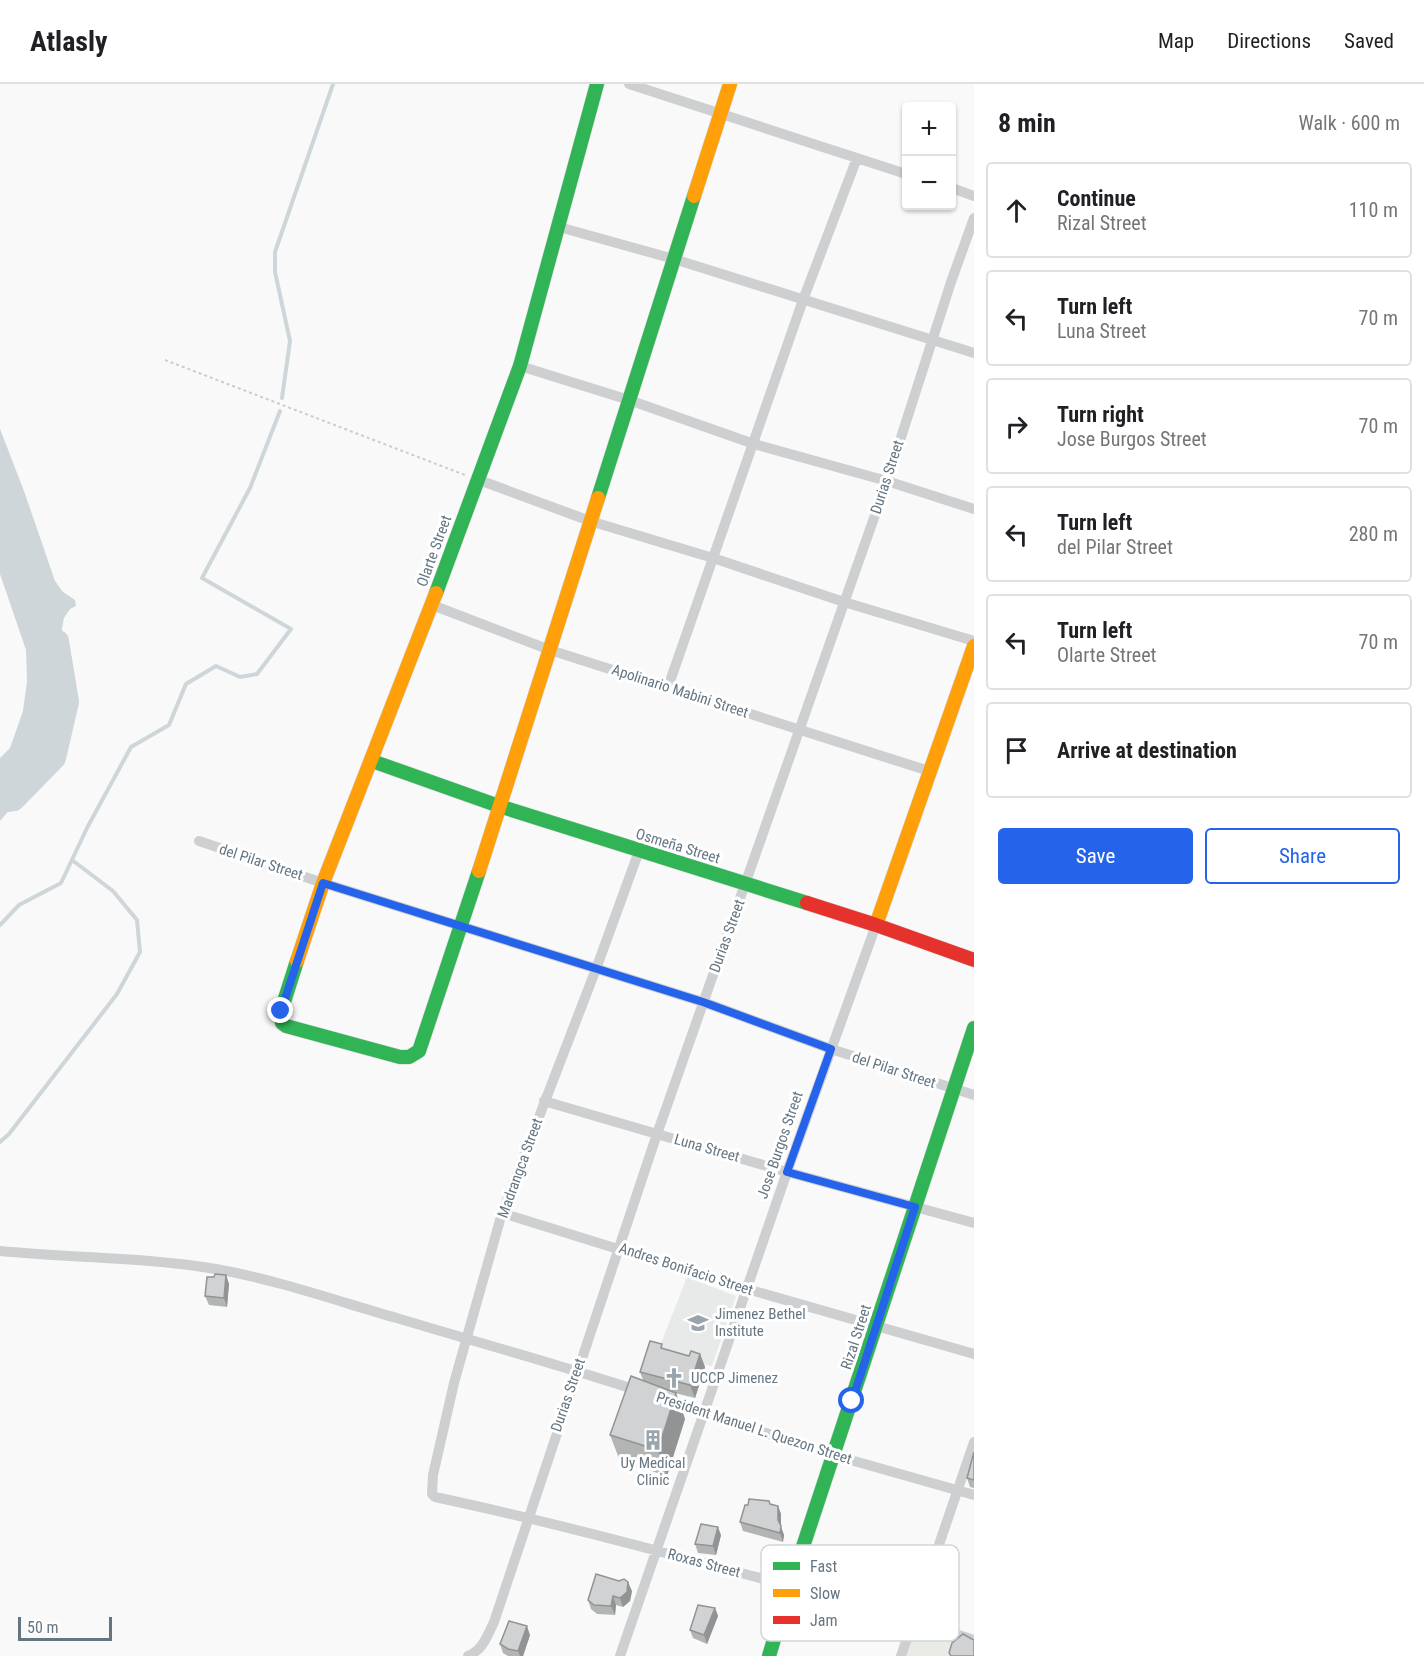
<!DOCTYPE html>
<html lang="en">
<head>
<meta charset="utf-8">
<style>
  body { margin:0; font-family:"Roboto Condensed",sans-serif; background:#f6f6f6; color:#202124 }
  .controls { position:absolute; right:18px; top:18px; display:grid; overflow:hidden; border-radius:6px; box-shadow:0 2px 4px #0004 }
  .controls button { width:54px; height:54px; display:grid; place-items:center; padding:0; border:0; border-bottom:2px solid #e0e0e0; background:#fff; color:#202124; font:30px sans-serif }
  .scale { position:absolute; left:18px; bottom:15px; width:94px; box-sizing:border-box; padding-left:6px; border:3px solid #657683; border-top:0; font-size:16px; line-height:21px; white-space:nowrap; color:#657683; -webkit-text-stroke:4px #fff; paint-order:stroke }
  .stop { position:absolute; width:18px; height:18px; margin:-14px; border:4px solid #2563eb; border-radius:50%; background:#fff }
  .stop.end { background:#2563eb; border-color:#fff; box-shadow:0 2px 6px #0008 }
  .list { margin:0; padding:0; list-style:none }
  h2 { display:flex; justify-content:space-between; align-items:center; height:78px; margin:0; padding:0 24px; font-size:26px }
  h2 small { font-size:20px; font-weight:400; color:#757577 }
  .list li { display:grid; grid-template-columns:39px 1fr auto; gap:18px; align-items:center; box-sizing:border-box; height:96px; margin:0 12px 12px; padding:0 12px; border:2px solid #e0e0e0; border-radius:6px }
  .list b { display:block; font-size:22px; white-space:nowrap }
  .list p { margin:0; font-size:20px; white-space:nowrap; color:#757577 }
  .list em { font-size:20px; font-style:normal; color:#757577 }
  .actions { display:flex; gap:12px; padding:18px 24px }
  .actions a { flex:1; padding:14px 0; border:2px solid #2563eb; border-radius:6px; text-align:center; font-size:21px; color:#2563eb }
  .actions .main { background:#2563eb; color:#fff }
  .icon { flex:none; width:33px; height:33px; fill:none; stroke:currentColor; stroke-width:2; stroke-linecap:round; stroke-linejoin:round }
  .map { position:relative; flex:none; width:974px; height:1572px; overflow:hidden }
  header { display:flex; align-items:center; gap:36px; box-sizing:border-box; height:84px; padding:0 30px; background:#fff; border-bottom:2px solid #e0e0e0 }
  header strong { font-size:28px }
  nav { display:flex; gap:33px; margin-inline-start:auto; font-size:21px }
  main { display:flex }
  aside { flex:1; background:#fff }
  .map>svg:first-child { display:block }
</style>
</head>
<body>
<header>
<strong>Atlasly</strong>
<nav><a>Map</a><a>Directions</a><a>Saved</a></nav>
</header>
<main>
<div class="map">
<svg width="974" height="1572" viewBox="0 0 974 1572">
  <rect width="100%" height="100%" fill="#f9f9f9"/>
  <!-- built -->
  <path fill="#e8e9e9" d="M687,1193L736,1212L712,1282L677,1275L658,1267Z"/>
  <!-- green -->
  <path fill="#e8ebe6" d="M916,1540L974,1559V1572H906Z"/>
  <!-- water -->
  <path fill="#ced6d9" d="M0,345L24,407L55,497L63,508L75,516L76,522L70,525L64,534L62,544L65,579L58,601L64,617V621L56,637L58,643L49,671L12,723L0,737V674L10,664L23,627L27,597L26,566L0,490Z"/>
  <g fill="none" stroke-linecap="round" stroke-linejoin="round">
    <!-- stream -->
    <path stroke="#ced6d9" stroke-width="4" d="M282,314L290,257L275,188V168L333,0
      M0,841L19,821L61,799L87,744L131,663L169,641L186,600L216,582L240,593L257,590L291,545L202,494L250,404L280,327
      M0,1058L9,1050L117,910L140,868L137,836L113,807L72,776"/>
    <!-- river -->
    <path stroke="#ced6d9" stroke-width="22" d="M0,718L14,716L55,674L68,618L58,557"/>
    <!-- fast casing -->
    <g stroke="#d5d6d7" stroke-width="15">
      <path id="fast" d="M598,414L694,112
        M436,509L520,282L597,0
        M372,677L499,722L807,819
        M297,877L281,927L282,939L286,942L400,973H409L419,967L479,787
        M769,1572L790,1502L974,944"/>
    </g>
    <!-- slow casing -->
    <g stroke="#d5d6d7" stroke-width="15">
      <path id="slow" d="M694,112L730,0
        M479,787L598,414
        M876,841L974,562
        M297,877L323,799L436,509"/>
    </g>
    <!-- jam casing -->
    <g stroke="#d5d6d7" stroke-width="15">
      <path id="jam" d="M807,819L876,841L974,876"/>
    </g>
    <!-- path -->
    <path stroke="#cbcccd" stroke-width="2" stroke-dasharray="3 3" stroke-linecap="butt" d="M165,276L465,391"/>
    <!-- street -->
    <path stroke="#cecfd0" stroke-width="10" d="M629,0L906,90
      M952,104L974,112
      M559,143L674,175L974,269
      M520,282L629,316L754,360L887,397L974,425
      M479,396L590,437L713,474L844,518L974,557
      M432,521L550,566L929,687
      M668,603L803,216L857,74
      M199,757L323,799L703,918L831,965L974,1011
      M639,767L596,885L502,1129L454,1299L433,1391L432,1410L435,1413C534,1434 632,1460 730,1486C812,1508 893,1529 974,1556
      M544,1017L787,1088L974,1139
      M502,1129L747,1205L974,1270
      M0,1167C72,1174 145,1173 216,1185C278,1196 340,1218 400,1235C480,1259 560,1281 639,1307
      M668,1317L833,1371L974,1411
      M468,1572C483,1566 487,1552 494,1538L657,1050L887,397L951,198L974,134
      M620,1572L787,1088L876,841
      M901,1572L974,1358"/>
    <!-- fast -->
    <use href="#fast" stroke="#30b455" stroke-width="14"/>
    <!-- slow -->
    <use href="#slow" stroke="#ff9f0a" stroke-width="14"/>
    <!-- jam -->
    <use href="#jam" stroke="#e5322d" stroke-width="14"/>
  </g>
  <!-- wall -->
  <path fill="#b3b5b5" d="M226,1191L229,1200L227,1223L209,1221L205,1212Z
    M664,1265L689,1272L700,1270L705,1283L695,1314L675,1309L685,1335L667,1392L620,1377L610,1351L643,1296L640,1288Z
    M974,1368V1404L970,1403L967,1394Z
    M770,1420L778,1422L781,1430V1443L784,1451L783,1458L743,1447L740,1438Z
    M721,1451L716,1471L698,1469L695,1460Z
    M632,1507L630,1517L623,1523L616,1521L615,1531L597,1530L591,1525L588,1516Z
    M715,1524L718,1532L707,1560L693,1554L690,1546Z
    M530,1551L523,1572H508L503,1569L500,1560Z"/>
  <!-- shaded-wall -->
  <path fill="#929394" d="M226,1191L229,1200L227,1223L224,1214Z
    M700,1270L705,1283L695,1314L690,1301Z
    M676,1309L685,1335L667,1392L658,1366Z
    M778,1422L781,1430V1443L784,1451L783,1458L780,1449L778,1436Z
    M718,1443L721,1451L716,1471L713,1462Z
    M628,1498L632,1507L630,1517L623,1523L620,1514Z
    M613,1512L616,1521L615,1531L611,1522Z
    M715,1524L718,1532L707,1560L704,1551Z
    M527,1542L530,1551L523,1572H520L518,1567Z"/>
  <!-- building -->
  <path fill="#d0d2d3" stroke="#929394" stroke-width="1.5" d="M215,1190L226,1191L224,1214L205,1212L207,1193H214Z
    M650,1257L662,1260L661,1264L689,1272L691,1267L700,1270L690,1301L640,1288Z
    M631,1292L676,1309L658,1366L610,1351Z
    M974,1368V1396L967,1394Z
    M749,1415L769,1417L770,1420L778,1422V1436L781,1442L780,1449L740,1438L745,1421H748Z
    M701,1440L718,1443L713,1462L695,1460Z
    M596,1490L619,1497L624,1495L628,1498L627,1508L620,1514L613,1512L611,1522L594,1521L588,1516Z
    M698,1521L715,1524L704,1551L690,1546Z
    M509,1537L527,1542L518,1567L508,1565L500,1560Z
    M963,1550L974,1556V1572H951L949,1569L952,1559Z"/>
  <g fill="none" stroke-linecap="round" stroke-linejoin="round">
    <!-- route -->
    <path stroke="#2563eb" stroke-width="8" d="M281,927L323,799L703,918L831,965L787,1088L915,1123L852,1317"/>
  </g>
  <!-- icons -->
  <defs>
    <g id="school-bare" transform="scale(1.62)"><path d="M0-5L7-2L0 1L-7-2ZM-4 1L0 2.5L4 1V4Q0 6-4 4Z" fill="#99a4ac" stroke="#fff" stroke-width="2.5" paint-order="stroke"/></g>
    <g id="church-bare" transform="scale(1.62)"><path d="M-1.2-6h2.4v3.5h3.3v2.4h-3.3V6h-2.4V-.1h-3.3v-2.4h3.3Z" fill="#99a4ac" stroke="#fff" stroke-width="2.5" paint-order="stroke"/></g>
    <g id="building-bare" transform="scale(1.62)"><path d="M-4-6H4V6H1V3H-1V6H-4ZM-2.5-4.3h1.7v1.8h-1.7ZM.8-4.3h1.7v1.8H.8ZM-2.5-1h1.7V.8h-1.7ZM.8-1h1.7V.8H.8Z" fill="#99a4ac" stroke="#fff" stroke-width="2.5" paint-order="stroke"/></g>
  </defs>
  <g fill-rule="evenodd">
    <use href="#school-bare" x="698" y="1239"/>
    <use href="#church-bare" x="674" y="1294"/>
    <use href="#building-bare" x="653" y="1356"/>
  </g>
  <g text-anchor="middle" stroke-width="6" stroke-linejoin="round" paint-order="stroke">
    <!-- street labels -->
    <g font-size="15" fill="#657683" stroke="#fff">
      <text transform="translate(887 393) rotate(-72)" y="5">Durias Street</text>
      <text transform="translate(434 467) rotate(-70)" y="5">Olarte Street</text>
      <text transform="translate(680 607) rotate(18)" y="5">Apolinario Mabini Street</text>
      <text transform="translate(678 762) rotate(17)" y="5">Osmeña Street</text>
      <text transform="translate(261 778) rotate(18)" y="5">del Pilar Street</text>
      <text transform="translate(727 852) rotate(-70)" y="5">Durias Street</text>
      <text transform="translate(894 986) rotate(18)" y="5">del Pilar Street</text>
      <text transform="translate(780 1061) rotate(-71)" y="5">Jose Burgos Street</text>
      <text transform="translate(707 1064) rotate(16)" y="5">Luna Street</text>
      <text transform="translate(520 1084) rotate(-70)" y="5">Madrangca Street</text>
      <text transform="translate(686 1185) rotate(18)" y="5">Andres Bonifacio Street</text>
      <text transform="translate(856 1253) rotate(-72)" y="5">Rizal Street</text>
      <text transform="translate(568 1311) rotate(-71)" y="5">Durias Street</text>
      <text transform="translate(754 1344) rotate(18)" y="5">President Manuel L. Quezon Street</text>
      <text transform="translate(704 1479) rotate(15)" y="5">Roxas Street</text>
    </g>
    <!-- poi labels -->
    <g font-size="15" fill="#657683" stroke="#fff" text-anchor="start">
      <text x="715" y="1235">Jimenez Bethel<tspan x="715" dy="17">Institute</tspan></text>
      <text x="691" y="1299">UCCP Jimenez</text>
      <text x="653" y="1384" text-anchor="middle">Uy Medical<tspan x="653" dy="17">Clinic</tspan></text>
    </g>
  </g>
  <!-- legend -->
  <rect x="761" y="1461" width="198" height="96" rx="9" fill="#fff" stroke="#d1d6da" stroke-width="1.5"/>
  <rect x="773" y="1478" width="27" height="8" fill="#30b455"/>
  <rect x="773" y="1505" width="27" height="8" fill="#ff9f0a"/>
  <rect x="773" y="1532" width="27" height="8" fill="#e5322d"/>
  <g font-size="16" fill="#657683">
    <text x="810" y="1488">Fast</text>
    <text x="810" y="1515">Slow</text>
    <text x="810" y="1542">Jam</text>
  </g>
</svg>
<div class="controls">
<button>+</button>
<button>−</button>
</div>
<div class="scale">50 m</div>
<div class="stop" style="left:852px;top:1317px"></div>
<div class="stop end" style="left:281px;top:927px"></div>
</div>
<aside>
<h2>8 min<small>Walk · 600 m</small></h2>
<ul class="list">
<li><svg class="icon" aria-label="ahead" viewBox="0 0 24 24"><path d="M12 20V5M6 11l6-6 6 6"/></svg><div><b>Continue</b><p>Rizal Street</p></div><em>110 m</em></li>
<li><svg class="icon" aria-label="left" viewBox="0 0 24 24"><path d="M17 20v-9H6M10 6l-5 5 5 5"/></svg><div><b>Turn left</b><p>Luna Street</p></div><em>70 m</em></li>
<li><svg class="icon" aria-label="right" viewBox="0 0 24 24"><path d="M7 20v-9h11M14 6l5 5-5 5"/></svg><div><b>Turn right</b><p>Jose Burgos Street</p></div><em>70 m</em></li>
<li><svg class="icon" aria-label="left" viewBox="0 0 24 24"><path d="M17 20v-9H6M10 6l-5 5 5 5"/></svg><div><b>Turn left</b><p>del Pilar Street</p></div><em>280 m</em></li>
<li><svg class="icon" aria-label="left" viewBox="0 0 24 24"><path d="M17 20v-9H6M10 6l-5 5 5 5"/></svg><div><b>Turn left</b><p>Olarte Street</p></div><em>70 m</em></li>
<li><svg class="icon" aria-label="arrive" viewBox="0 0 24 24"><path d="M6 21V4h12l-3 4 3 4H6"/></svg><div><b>Arrive at destination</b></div></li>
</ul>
<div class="actions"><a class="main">Save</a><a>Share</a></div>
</aside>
</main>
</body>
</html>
